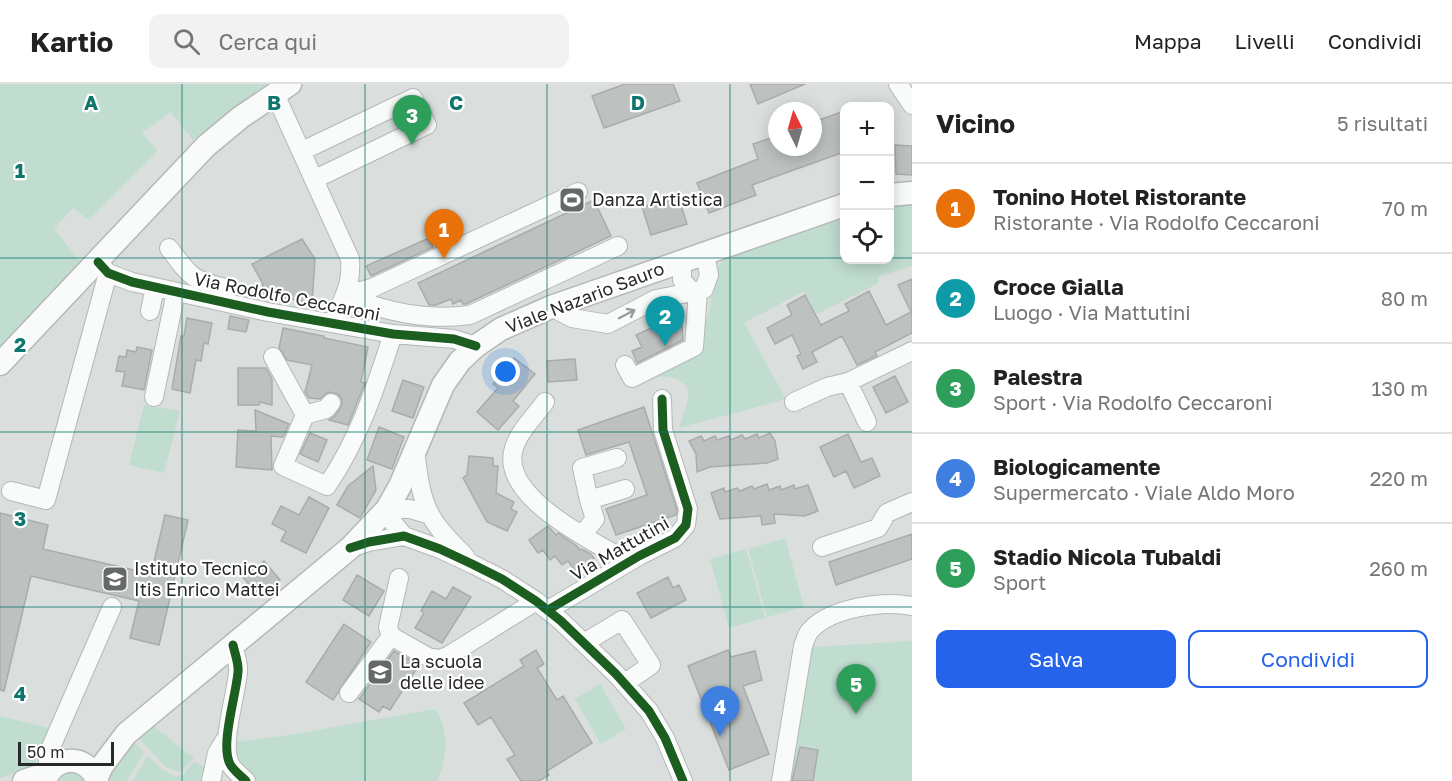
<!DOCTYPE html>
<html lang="it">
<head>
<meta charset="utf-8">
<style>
  body { margin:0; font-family:"Golos Text",sans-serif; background:#f2f2f2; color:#222 }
  .controls { position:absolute; right:18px; top:18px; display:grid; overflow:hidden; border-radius:12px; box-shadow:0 3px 15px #0003 }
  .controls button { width:54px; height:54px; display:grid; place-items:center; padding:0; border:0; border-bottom:2px solid #e0e0e0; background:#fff; color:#222; font:30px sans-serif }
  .compass { position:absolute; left:768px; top:18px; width:54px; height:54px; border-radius:50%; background:#fff; box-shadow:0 3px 15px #0003; rotate:355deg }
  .scale { position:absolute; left:18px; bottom:15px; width:96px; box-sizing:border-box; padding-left:6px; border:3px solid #262928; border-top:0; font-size:16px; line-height:21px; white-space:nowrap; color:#262928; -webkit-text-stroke:4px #fff; paint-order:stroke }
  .you { position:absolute; left:506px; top:288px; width:21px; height:21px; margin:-15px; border:4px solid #fff; border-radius:50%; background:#1a73e8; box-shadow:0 0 0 9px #1a73e833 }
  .badge { display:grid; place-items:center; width:39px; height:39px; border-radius:50%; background:#2563eb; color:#fff; font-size:20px; font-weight:700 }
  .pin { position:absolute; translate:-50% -50px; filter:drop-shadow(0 2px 3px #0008) }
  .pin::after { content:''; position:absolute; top:32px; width:21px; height:18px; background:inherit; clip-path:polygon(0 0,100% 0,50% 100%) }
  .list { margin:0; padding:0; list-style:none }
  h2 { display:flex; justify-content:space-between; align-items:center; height:78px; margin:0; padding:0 24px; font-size:26px }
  h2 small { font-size:20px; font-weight:400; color:#767676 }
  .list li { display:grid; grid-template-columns:39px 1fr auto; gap:18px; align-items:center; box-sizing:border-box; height:90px; padding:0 24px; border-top:2px solid #e0e0e0 }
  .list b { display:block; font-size:22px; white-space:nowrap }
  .list p { margin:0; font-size:20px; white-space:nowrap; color:#767676 }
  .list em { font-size:20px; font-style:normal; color:#767676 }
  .actions { display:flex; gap:12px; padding:18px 24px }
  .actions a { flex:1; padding:14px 0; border:2px solid #2563eb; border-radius:12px; text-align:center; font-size:21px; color:#2563eb }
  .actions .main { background:#2563eb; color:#fff }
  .icon { flex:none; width:33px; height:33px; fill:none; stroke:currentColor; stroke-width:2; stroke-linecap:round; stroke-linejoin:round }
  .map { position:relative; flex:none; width:912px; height:697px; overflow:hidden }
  header { display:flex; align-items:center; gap:36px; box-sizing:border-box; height:84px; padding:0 30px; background:#fff; border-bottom:2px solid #e0e0e0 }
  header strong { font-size:28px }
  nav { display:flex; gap:33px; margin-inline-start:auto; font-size:21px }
  .search { width:420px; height:54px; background:#f2f2f2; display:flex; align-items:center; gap:15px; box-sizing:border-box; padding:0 21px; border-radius:12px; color:#767676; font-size:22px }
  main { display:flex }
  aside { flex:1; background:#fff }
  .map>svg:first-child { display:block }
</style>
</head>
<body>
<header>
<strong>Kartio</strong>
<div class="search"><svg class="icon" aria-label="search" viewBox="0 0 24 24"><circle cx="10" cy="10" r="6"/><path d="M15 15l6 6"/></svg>Cerca qui</div>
<nav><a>Mappa</a><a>Livelli</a><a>Condividi</a></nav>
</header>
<main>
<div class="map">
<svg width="912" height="697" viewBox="0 0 912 697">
  <rect width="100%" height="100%" fill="#dadfdd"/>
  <!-- green -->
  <path fill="#c0ddd0" d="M0,0H266L193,56L171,28L142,49L157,66L156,69L89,136L73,124L54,145L84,182L0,269Z
    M912,119V182L877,193L879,199L817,230L804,207L744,239L786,315L679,344L687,319L689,306C673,286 661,293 639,297L695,269L710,225L714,190L722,177L732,168L844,130V176H890V121Z
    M144,321L180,327L164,389L129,381Z
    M785,454L804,523L767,533L748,465Z
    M746,465L765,534L729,544L710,475Z
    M912,557V697H790L812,563Z
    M600,600L626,645L601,660L575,615Z
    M435,625C450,646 447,675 437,697H255L234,674L235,658L289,651Z
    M0,632L49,644L33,683L0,694Z
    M153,642L194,674L180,688L167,684L138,654Z
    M132,657L144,668L127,697H105Z
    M148,672L161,684L175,693L184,690L194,678L207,684L205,697H132Z
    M70,688L79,691L84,697H58L61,692Z"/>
  <!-- building -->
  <path fill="#bdc1c0" stroke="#a9acab" stroke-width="1.5" d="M625,0H673L680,17L604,44L592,12Z
    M750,0H805L758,20Z
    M844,27V68L752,101L756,111L709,129L697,99L758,75L753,60L777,52V63H813V38Z
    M895,61L912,62V91L896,90Z
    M678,112L687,140L651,151L642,123Z
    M594,116L611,152L466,220H463L461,216L453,220L451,215L436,221H429L418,199Z
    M429,154L433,163L371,192L366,182Z
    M302,155L315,175L312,219L261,209L263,200L252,180Z
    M912,195V249L875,268L877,272L857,281L842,252L812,268L817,278L803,285L797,272L801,270L792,251L775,260L767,244L792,231L787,221L805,211L821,241L849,227L845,220L869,207L886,241L911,228L898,201Z
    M230,232L249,236L246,248L228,245Z
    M187,234L212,239L208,260L204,259L201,277L196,276L190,309L172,305L181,252H184Z
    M666,237L672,248L682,242L683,256L637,279L632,267L642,263L636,251Z
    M283,244L324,252V254L368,263L361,298L365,299L348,341L329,336L335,332L342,321V316L338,310L328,308L320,315L309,314L305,308L312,281L287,276L279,264Z
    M137,263L152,266L144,306L122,302L125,288L116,287L119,272L126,273L127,266L136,268Z
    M514,274L535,290L513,317L519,322L498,346L477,328L498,304L493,300Z
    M575,275L577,296L548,298L547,277Z
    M238,284H266L272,295V321L260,318L259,321H238Z
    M895,292L908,318L886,329L873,303Z
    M403,296L424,303L413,334L392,327Z
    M644,323L677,426L676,431L616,451L606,425L647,411L629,358L586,371L578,346Z
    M255,326L289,340L283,353L271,352L272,386L236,383L238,346L256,347Z
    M379,343L404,353L392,385L367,376Z
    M310,349L327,356L318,378L300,370Z
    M770,349L775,357L778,375L767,379L710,383L697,388L696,370L689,357L701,352L704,357L715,352L717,356L729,352L731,356L742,351L745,355L757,350L759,354Z
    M848,350L861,378L872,374L880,392L854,404L846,387L834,393L820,363Z
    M469,372L493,374V382H498L496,409L514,418L511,425L517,428L507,447L487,438L463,394L467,391Z
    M373,382L376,406L360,434L337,421L348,402Z
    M767,400L769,406L780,402L781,406L794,401L795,405L808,401L818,427L805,432L774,430L775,439L762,441L761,432L720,435L711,409L724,404L725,408L737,404L740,407L752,402L754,405Z
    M309,413L329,424L306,469L281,457L286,447L272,440L281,422L299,431Z
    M0,429L48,441L43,465L151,490L165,431L188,436L159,561L130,554L139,517L31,492L4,607L0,606Z
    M548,442L556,451L558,449L577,462L580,466L582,465L591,470L594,474L575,487L568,477L562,481L555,472L550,476L543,466L538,469L529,456Z
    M912,450V475L836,501L829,478Z
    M264,477L280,496L259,513L243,493Z
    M357,491L384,507L369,532L343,516Z
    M668,493L673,504L679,501L686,516L651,534L637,509Z
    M453,503L471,513L442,559L415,544L424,529L421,527L432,507L446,515Z
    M344,540L371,558L333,616L306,598Z
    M536,566L544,580L537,584L557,616L563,612L592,659L547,687L549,691L539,697H521L507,675L515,671L491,633L478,641L464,619L524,582L520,576Z
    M728,566L731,573L755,567L762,596L743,602L769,670L729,686L688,582Z
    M394,567L419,581L390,626L383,622L379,628L359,615Z
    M800,663L818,666L813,697H792Z"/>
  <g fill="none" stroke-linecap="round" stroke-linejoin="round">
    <!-- minor casing -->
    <g stroke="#b5b8b7" stroke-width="20">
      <path id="minor" d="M898,0L912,21
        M275,10L350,175C352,206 342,212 334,239
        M302,67L413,14L427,41L315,95
        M169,164C190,192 191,196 226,204L227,219
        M682,177V196L692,208L704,205L709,191L705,170
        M98,178L108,189L132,198L268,228L393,250L454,255L476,262
        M346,211C384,228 428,237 470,231L618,162
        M346,211L372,204L578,108
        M551,223L572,234L608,240L656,215L692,208
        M150,227L155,203
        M273,273L305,331L283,382L327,402C360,353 375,305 393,250
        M625,281L632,294L694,263L698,208
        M848,298L867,338
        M154,313L176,208
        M545,318C535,332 519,347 514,364C498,413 596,459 629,478
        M794,318L827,303L848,298L912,267
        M305,331L326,325L331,319
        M415,367C418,388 420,413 431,432C439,447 453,460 465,472
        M11,407L46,416L108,189
        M589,416L582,384L617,374
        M582,451L595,435L589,416L625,405
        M404,452L394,440L387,425H410L430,431
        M822,463L878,444L887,429L912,418
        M350,464L369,458L404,452L440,465L472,480L502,495L536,517L561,537L616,590L649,627L665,654L683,697
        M399,494L388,543L391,552L428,573L438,575L448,572L536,517
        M548,526L639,472L675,454L686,441L688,425L663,346L662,315
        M584,559L622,536L651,581L625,599
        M233,561C235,570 239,580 238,588C236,612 220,661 230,680C233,686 241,692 246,697
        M349,609L391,552
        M48,689V670L112,523
        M211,697L217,669L225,656
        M781,697L803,562C805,558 806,552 809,548C828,524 883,516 912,522"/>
    </g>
    <!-- major casing -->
    <g stroke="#b5b8b7" stroke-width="25">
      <path id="major" d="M890,111L912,109
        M0,280L206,62L241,33L290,0
        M96,695L102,682L126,650L350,464L387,425L400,402L443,301L460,277L476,262L501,245L551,223L844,121
        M24,697L48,689
        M45,697C54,670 88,670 97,697"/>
    </g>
    <!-- minor -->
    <use href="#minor" stroke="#f9fafa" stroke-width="18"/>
    <!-- major -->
    <use href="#major" stroke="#f9fafa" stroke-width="22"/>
    <!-- cycleway casing -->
    <g stroke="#fff" stroke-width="13">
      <path id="cycleway" d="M98,178L108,189L132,198L268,228L393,250L454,255L476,262
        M350,464L369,458L404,452L440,465L472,480L502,495L536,517L561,537L616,590L649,627L665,654L683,697
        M548,526L639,472L675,454L686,441L688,425L663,346L662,315
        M233,561C235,570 239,580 238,588C236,612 220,661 230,680C233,686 241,692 246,697"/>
    </g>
    <!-- cycleway -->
    <use href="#cycleway" stroke="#1b5e20" stroke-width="9"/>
  </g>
  <!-- one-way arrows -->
  <defs><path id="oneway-shaft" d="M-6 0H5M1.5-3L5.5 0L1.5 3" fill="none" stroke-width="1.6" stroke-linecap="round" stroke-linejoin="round" transform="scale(1.5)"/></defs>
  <use stroke="#9a9c9c" href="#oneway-shaft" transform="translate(627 230) rotate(-28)"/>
  <!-- grid -->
  <path fill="none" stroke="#0f766e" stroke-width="1.5" stroke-opacity="0.55" d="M182,0V697M365,0V697M547,0V697M730,0V697M0,174H844M890,174H912M0,348H912M0,523H912"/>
  <!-- icons -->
  <defs>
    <g id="stadium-square" transform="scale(1.35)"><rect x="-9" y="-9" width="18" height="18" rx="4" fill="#656967" stroke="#fff"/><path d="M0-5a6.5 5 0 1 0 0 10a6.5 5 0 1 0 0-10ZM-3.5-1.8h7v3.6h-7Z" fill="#fff"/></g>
    <g id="school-square" transform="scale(1.35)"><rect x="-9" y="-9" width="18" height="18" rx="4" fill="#656967" stroke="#fff"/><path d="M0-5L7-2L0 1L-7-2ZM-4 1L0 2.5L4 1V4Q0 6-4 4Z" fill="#fff"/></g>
  </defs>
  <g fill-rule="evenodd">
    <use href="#stadium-square" x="572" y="116"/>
    <use href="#school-square" x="115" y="495"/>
    <use href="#school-square" x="380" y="588"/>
  </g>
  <g text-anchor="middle" stroke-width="4.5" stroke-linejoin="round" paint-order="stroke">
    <!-- poi labels -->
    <g font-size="18" fill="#262928" stroke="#fff" text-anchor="start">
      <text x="592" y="122">Danza Artistica</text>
      <text x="134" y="491">Istituto Tecnico<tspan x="134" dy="21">Itis Enrico Mattei</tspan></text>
      <text x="400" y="584">La scuola<tspan x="400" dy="21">delle idee</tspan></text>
    </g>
    <!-- street labels -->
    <g font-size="18" fill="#262928" stroke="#fff">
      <text transform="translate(287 213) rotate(11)" y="6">Via Rodolfo Ceccaroni</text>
      <text transform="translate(585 214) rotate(-21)" y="6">Viale Nazario Sauro</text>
      <text transform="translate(620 465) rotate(-30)" y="6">Via Mattutini</text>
    </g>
  </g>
  <g font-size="20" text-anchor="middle" font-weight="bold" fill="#0f766e" stroke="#fff" stroke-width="4.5" stroke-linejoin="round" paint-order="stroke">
    <text x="91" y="26">A</text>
    <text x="274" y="26">B</text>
    <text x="456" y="26">C</text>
    <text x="638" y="26">D</text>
    <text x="20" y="94">1</text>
    <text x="20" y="268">2</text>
    <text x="20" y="442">3</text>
    <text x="20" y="617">4</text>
  </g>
</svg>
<div class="controls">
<button>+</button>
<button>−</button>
<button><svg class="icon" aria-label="locate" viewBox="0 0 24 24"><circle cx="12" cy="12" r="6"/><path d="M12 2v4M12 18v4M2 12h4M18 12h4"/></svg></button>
</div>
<svg class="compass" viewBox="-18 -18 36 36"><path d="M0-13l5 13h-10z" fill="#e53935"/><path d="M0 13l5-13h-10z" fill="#767676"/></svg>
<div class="scale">50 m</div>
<div class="you"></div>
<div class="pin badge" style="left:444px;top:175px;background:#e8710a">1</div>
<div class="pin badge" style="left:665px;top:262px;background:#0f9aa8">2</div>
<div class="pin badge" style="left:412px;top:61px;background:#2e9e5b">3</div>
<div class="pin badge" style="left:720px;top:652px;background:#3f7fe0">4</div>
<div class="pin badge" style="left:856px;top:630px;background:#2e9e5b">5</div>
</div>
<aside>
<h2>Vicino<small>5 risultati</small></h2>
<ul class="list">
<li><span class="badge" style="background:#e8710a">1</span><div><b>Tonino Hotel Ristorante</b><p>Ristorante · Via Rodolfo Ceccaroni</p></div><em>70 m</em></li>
<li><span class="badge" style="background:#0f9aa8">2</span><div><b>Croce Gialla</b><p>Luogo · Via Mattutini</p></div><em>80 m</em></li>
<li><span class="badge" style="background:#2e9e5b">3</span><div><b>Palestra</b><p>Sport · Via Rodolfo Ceccaroni</p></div><em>130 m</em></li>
<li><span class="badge" style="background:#3f7fe0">4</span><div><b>Biologicamente</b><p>Supermercato · Viale Aldo Moro</p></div><em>220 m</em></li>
<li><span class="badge" style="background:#2e9e5b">5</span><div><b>Stadio Nicola Tubaldi</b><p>Sport</p></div><em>260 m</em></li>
</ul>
<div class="actions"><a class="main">Salva</a><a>Condividi</a></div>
</aside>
</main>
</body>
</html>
